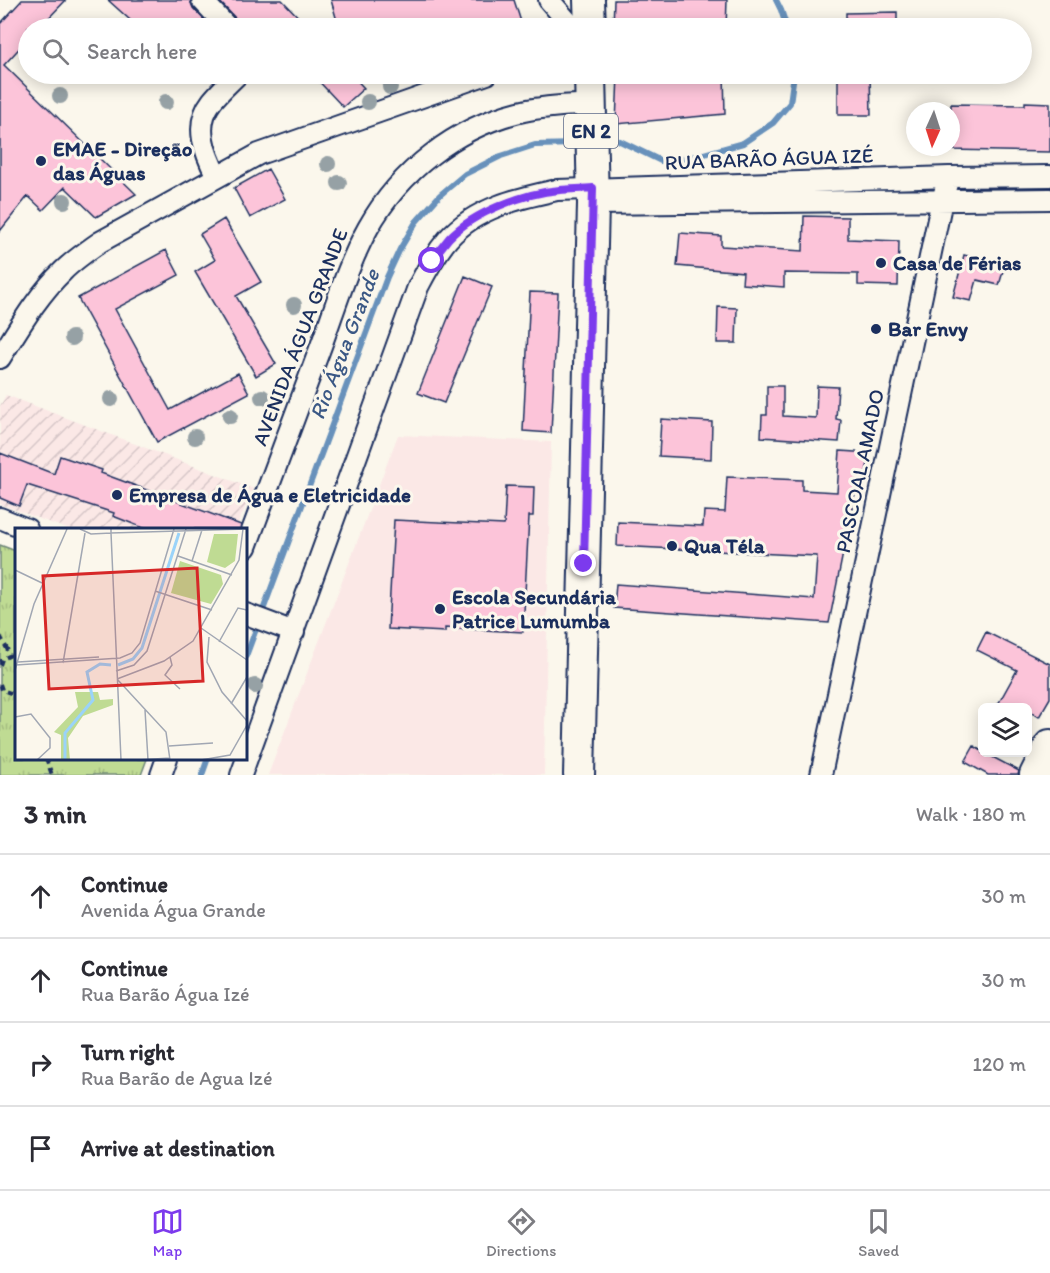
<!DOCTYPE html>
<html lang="en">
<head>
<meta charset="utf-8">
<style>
  body { margin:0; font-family:Itim,sans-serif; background:#f7f7f7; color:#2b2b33 }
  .controls { position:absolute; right:18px; bottom:18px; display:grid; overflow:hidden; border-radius:9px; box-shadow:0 3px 15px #0003 }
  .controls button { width:54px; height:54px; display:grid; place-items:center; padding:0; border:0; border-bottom:2px solid #e1e1e2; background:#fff; color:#2b2b33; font:30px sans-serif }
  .compass { position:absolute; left:906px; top:102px; width:54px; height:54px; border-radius:50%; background:#fff; box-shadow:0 3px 15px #0003; rotate:183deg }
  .stop { position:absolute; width:18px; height:18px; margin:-14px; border:4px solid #7c3aed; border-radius:50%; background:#fff }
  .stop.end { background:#7c3aed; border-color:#fff; box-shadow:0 2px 6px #0008 }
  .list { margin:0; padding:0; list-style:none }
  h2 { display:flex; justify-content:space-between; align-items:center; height:78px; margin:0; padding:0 24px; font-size:26px }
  h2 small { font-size:20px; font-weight:400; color:#7c7c81 }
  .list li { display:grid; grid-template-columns:39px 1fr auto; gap:18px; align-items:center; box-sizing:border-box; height:84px; padding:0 24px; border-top:2px solid #e1e1e2 }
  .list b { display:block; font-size:22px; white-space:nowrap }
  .list p { margin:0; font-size:20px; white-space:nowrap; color:#7c7c81 }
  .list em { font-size:20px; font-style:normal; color:#7c7c81 }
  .icon { flex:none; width:33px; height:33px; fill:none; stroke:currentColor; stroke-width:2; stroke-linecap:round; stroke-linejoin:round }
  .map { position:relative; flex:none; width:1050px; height:775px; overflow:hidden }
  .search { position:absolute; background:#fff; box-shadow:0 3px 15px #0003; left:18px; right:18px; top:18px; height:66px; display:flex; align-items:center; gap:15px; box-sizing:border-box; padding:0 21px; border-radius:33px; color:#7c7c81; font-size:22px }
  .sheet { height:414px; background:#fff }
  nav { display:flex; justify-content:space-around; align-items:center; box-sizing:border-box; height:84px; border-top:2px solid #e1e1e2; background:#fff; font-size:16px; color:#7c7c81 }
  nav a { display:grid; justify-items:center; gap:3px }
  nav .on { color:#7c3aed }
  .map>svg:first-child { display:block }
</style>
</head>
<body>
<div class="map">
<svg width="1050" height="775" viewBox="0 0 1050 775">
  <defs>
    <pattern id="industrial-furrows" width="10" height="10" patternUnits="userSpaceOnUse" patternTransform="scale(1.5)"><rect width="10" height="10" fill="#fbe8e6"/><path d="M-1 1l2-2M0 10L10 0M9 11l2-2" fill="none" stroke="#d7c7c8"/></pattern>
    <pattern id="grass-tufts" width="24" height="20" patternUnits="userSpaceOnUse" patternTransform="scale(1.5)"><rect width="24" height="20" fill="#bfdb93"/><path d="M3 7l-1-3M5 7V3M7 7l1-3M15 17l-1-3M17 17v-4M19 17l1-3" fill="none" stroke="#a4bc81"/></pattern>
  </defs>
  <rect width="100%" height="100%" fill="#fbf7ec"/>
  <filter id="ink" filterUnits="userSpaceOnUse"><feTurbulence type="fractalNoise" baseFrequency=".0167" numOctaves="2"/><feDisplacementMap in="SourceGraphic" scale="12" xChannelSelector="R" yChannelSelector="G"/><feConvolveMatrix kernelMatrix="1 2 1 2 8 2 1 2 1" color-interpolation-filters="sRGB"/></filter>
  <g filter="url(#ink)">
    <!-- built -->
    <path fill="#fbe8e6" d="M398,435L551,442L544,775H268Z"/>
    <!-- industrial -->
    <path fill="url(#industrial-furrows)" d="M6,395L254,489L235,529H67L0,504V406Z"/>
    <!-- grass -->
    <path fill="url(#grass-tufts)" stroke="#6d8578" stroke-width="1.5" d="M0,545L16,551V758L147,759L141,775H0Z"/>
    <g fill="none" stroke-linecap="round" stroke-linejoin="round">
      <!-- stream -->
      <path stroke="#6791bb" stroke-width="6" d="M776,0L781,10L787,28
        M620,141L661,161L697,156L743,143L773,123L790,103L794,74
        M246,656L387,277L400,249L416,222L440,195L465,174L501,156L535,145L577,144
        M202,775L208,758"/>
    </g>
    <!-- building -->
    <path fill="#fcc4d9" stroke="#1b2f5e" stroke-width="1.5" d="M22,0H66L39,28H28V39L4,65L136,194L96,217L65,187L43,210L28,196L0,231V24Z
      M108,0H190L193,8L212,28H139Z
      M218,0H282L309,28H240L237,20Z
      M331,0H514L523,28H339Z
      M614,0H727L726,28H613Z
      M897,12V28H846V13Z
      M312,74H351L364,88L343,107Z
      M618,74H724L725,114L616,124Z
      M838,74H870L871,115H838Z
      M1025,102L1050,103V152L951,150V104L1025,105Z
      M268,169L285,199L250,218L234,188Z
      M804,216L848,217V239L899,241L898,286L858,285V274L784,273V287L742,284L743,272L677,266L680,233L721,236V246L803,251Z
      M224,219L261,282L236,296L276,364L256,376L195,272L215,260L200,234Z
      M166,250L179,275L115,309L170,410L238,373L249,393L157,442L78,298Z
      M964,255L1005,265L999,285L977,280L971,301L953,297Z
      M465,276L492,287L444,403L418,393Z
      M530,292L558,293L551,433L523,431Z
      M718,307L737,308L736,343H717Z
      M767,386H783V416L816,418L817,386L838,387L836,419L841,420L839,442L761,437L762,415H767Z
      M661,419L712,422L711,459L659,456Z
      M840,451L870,453L864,483H857L829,623L614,608L616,584L814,599L817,556L617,546L618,522L703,526L704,511L725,512L727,477L802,480V490L837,492Z
      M0,453L54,474L60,456L102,470L101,473L241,525L240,529H146L113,516L114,513L27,485L19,506L0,498Z
      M506,486L534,487L533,516H529L523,632L445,628V632L388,629L394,520L504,525Z
      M986,632L1050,664V698L1039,717L1028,710V708H996L1017,670L977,650Z
      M974,746L982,751V753H985L1019,771L1018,775H988L965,762Z"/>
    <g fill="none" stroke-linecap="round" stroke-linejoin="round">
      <!-- minor casing -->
      <g stroke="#1b2f5e" stroke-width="24">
        <path id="minor" d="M202,0L228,28
          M549,0L573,28
          M217,177C205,153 193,125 212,101C220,91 229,83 238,74
          M593,204L1050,199
          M0,358C19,328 37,296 63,271C74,260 87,251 100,242L259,154L487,74
          M0,518L27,529
          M246,547C271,480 296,413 321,346C335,308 348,264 368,228C400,171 455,128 519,112C542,106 567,106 591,104
          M246,614L294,632
          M161,775L167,758
          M241,775L418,287C427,270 435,254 448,239C475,208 519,198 557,190L949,177L1050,176
          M821,775L942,200L949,177"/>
      </g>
      <!-- primary casing -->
      <g stroke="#1b2f5e" stroke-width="34">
        <path id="primary" d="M589,0L590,28
          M579,775L593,204L590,74
          M1035,775L1050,745"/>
      </g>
      <!-- path -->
      <path stroke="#1b2f5e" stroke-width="4" stroke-dasharray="6 4.5" stroke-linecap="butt" d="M0,636L11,656
        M0,665L2,659L16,653
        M0,684L2,690L16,695
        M46,758L52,775"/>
      <!-- minor -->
      <use href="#minor" stroke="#fbf7ec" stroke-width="20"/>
      <!-- primary -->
      <use href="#primary" stroke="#fbf7ec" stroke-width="30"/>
    </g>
    <!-- trees -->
    <g fill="#96a1a5">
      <circle cx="390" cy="87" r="8"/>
      <circle cx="60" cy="96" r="8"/>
      <circle cx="166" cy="102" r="8"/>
      <circle cx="368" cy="102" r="8"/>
      <circle cx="328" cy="164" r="8"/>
      <circle cx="339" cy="183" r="8"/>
      <circle cx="64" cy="201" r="8"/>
      <circle cx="294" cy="305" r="8"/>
      <circle cx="72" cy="338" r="8"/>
      <circle cx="262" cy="397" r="8"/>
      <circle cx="111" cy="399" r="8"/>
      <circle cx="230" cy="416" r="8"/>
      <circle cx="195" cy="437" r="8"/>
      <circle cx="255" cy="686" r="8"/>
    </g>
  </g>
  <g fill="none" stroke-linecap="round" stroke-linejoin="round" filter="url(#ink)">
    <!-- route -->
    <path stroke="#7c3aed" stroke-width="8" d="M432,261C437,253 443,245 449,238C474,212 524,193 560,190C571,189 582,189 593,188L584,564"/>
  </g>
  <!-- markers -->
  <g fill="#1b2f5e" stroke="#fbf7ec" stroke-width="2">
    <circle cx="41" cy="161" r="6"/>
    <circle cx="881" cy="263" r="6"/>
    <circle cx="876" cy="329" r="6"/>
    <circle cx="117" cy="495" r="6"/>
    <circle cx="672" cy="546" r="6"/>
    <circle cx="440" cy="609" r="6"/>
  </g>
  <g text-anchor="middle" stroke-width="6" stroke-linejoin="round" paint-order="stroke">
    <!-- shield labels -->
    <rect fill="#fbf7ec" stroke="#5e6b89" stroke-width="1.5" x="564" y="114" width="54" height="34" rx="4.5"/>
    <g font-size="20" font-weight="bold" fill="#1b2f5e">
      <text x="591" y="138">EN 2</text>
    </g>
    <!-- poi labels -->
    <g font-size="21" font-weight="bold" fill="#1b2f5e" stroke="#fbf7ec" text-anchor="start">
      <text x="53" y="156">EMAE - Direção<tspan x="53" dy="24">das Águas</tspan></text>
      <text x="893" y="270">Casa de Férias</text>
      <text x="888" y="336">Bar Envy</text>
      <text x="129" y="502">Empresa de Água e Eletricidade</text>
      <text x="684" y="553">Qua Téla</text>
      <text x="452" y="604">Escola Secundária<tspan x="452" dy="24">Patrice Lumumba</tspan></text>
    </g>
    <!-- street labels -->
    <g font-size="21" fill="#1b2f5e" stroke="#fbf7ec">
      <text transform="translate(769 159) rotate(-2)" y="7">RUA BARÃO ÁGUA IZÉ</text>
      <text transform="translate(300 337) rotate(-69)" y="7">AVENIDA ÁGUA GRANDE</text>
      <text transform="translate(860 471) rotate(-78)" y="7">PASCOAL AMADO</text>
    </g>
    <!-- water labels -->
    <g font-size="22" font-style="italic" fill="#3b5885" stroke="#fbf7ec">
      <text transform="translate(344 344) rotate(-69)" y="8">Rio Água Grande</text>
    </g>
  </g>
  <!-- overview -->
  <g transform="translate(15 528)">
    <rect width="232" height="232" fill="#fbf7ec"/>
    <path d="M199,6H223L220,33L210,40L192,34ZM165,33L206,47L208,56L196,76L156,65Z" fill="#bfdb93"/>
    <path d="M60,164H83L85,172L98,171V177L68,188L53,210L55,232H46V207L39,204L63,179Z" fill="#bfdb93"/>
    <path fill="none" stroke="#9ad3f9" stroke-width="3" d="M103,137L118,131L127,120L164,5M50,232V205L78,172L72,144L85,136L96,137"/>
    <path fill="none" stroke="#a1a7b3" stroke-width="1.5" d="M65,1L76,6L96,5L106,232M96,1V5L232,1M163,28L217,47M177,33L187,2M0,42L27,55M140,63L197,82M186,100L232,132M194,109L192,134L207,164L232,193M204,114L223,80L232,82M155,129L157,137L150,147L165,161M3,134L84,129M48,135L70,5M1,137L105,130L117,125L125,115L159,1M0,142L19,76L52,1M101,143L119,137L132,123L171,1M102,151L149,133L178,113L224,32L228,1M102,151L151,204L155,232M216,176L232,149M130,182L133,232M0,189L16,186L35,210V220L22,232M154,218L198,215M123,232L155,230M186,232L215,227L232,197"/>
    <path fill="#d62828" fill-opacity="0.15" stroke="#d62828" stroke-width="3" d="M182,40L188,153L34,161L28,48Z"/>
    <rect width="232" height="232" fill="none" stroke="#1b2f5e" stroke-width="3"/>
  </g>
</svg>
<div class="controls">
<button><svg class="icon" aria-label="layers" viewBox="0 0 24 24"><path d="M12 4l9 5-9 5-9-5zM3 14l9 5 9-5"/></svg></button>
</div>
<svg class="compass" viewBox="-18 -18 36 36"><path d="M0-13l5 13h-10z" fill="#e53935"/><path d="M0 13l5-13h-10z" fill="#7c7c81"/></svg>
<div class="stop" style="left:432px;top:261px"></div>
<div class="stop end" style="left:584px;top:564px"></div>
<div class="search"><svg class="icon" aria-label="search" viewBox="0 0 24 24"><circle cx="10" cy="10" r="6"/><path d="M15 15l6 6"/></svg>Search here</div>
</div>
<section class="sheet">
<h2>3 min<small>Walk · 180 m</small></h2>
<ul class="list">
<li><svg class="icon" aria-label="ahead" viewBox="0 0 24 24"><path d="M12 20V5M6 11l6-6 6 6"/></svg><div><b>Continue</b><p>Avenida Água Grande</p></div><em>30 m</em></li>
<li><svg class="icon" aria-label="ahead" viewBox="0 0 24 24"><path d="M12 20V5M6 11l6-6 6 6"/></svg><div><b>Continue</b><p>Rua Barão Água Izé</p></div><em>30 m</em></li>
<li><svg class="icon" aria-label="right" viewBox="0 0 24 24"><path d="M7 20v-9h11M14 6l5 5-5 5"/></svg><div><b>Turn right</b><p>Rua Barão de Agua Izé</p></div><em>120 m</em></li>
<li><svg class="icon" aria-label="arrive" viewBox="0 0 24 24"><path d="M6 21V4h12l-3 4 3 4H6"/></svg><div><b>Arrive at destination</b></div></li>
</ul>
</section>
<nav>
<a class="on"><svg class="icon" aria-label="map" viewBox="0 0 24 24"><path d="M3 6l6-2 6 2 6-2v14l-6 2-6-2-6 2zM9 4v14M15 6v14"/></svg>Map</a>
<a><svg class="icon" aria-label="directions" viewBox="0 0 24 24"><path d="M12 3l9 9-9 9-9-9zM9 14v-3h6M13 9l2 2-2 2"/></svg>Directions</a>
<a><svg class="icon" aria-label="saved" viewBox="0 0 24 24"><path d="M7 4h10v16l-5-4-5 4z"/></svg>Saved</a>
</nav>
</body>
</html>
